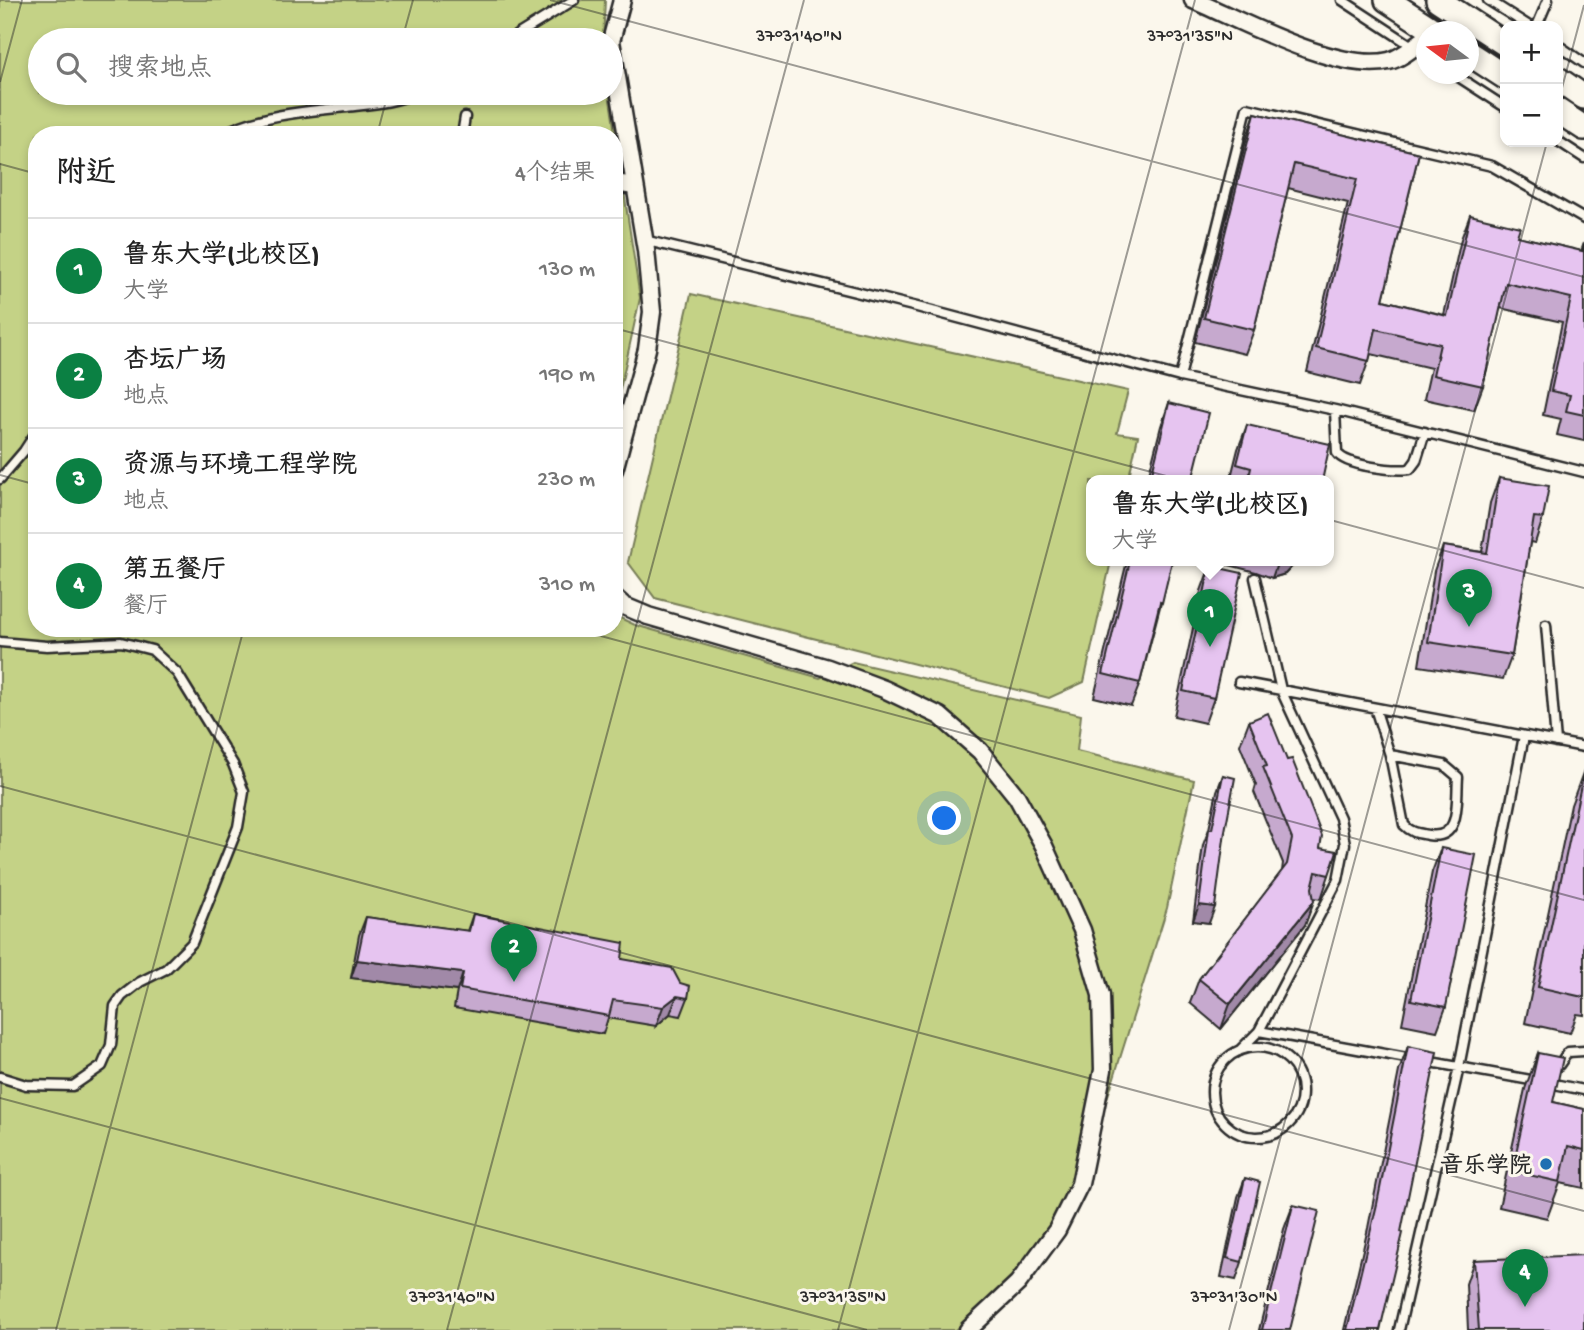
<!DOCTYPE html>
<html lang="zh">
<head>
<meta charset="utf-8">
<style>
  body { margin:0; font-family:"Gochi Hand","LXGW WenKai TC",sans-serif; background:#f6f6f6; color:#222 }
  .controls { position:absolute; right:21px; top:21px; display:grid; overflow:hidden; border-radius:14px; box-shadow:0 4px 10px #0003 }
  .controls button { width:63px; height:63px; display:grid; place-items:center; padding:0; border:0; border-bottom:2px solid #e0e0e0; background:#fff; color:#222; font:35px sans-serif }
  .compass { position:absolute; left:1416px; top:21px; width:63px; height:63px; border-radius:50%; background:#fff; box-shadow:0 4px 10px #0003; rotate:285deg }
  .you { position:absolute; left:945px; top:819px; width:24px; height:24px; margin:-18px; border:5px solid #fff; border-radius:50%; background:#1a73e8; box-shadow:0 0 0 10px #1a73e833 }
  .badge { display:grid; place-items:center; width:46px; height:46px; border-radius:50%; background:#0b8043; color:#fff; font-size:23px; font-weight:700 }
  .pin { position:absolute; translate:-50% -58px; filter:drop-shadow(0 2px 4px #0008) }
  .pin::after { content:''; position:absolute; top:37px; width:24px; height:21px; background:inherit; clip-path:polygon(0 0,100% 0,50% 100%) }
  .popup { position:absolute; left:1086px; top:475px; width:248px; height:91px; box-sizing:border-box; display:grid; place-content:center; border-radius:14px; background:#fff; filter:drop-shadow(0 2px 5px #0005); font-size:23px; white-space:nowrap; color:#767676 }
  .popup b { font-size:26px; color:#222 }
  .popup::after { content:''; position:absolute; left:50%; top:100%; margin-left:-14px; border:14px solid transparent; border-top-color:#fff }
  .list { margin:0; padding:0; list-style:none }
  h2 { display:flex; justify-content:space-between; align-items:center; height:91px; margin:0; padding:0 28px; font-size:30px }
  h2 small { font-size:23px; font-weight:400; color:#767676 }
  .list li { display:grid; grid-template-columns:46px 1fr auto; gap:21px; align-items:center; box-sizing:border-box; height:105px; padding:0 28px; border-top:2px solid #e0e0e0 }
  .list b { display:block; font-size:26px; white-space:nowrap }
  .list p { margin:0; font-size:23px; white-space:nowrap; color:#767676 }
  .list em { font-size:23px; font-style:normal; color:#767676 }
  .icon { flex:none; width:38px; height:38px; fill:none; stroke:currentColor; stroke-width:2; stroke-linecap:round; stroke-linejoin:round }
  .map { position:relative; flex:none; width:1584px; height:1330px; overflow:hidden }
  .search { position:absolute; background:#fff; box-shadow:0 4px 10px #0003; left:28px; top:28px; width:595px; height:77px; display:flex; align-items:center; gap:18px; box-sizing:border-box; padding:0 24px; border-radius:38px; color:#767676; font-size:26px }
  .panel { position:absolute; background:#fff; box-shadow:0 4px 10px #0003; left:28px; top:126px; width:595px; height:511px; border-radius:28px }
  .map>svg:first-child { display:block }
</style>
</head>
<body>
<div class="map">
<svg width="1584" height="1330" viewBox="0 0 1584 1330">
  <rect width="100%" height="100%" fill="#fbf7ec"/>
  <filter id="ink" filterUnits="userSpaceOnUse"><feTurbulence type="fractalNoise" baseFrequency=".0143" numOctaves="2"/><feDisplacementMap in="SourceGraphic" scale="14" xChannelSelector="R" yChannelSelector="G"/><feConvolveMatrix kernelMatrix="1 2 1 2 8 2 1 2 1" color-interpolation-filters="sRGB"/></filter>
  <g filter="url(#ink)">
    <!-- green -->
    <path fill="#c4d286" stroke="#787e58" stroke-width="2" d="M0,0H605L603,40H40V93H609L640,298L614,417V135H37V628H614V615L635,625L820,678L853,662L1081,715L1077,751L1194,780L1167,908L1111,1087L1073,1194L1006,1284L956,1330H0Z
      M691,294L1128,391L1117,433L1138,436L1128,481H1091V561H1111L1084,682L1049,698L655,598L628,562Z"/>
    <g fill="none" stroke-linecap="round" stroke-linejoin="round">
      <!-- lane casing -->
      <g stroke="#2b2b2b" stroke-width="13">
        <path id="lane" d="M1342,0L1426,55
          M1488,0L1529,26
          M1537,26L1548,0
          M509,40L574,0
          M1558,45L1584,63
          M1454,74L1505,107
          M221,135C256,115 307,111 347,107C369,104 395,103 415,93
          M462,135L465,117
          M1558,141L1584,158
          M644,240L917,307L1180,377L1335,410L1584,472
          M1180,377L1247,108L1492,166L1584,219
          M1335,410L1337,453C1346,466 1394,471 1410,469L1416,461L1425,432
          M0,479L24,451L37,431
          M1546,625L1556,742
          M0,642L47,646L121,642L152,650L177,673L233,764L244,792L238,827L192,943L166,969L140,982L122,996L115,1006L111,1045L102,1066L73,1086L26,1085L0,1077
          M1239,682L1584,747
          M1375,708L1390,755L1404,825C1412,833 1417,833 1428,835C1462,841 1456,801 1458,777L1444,765L1390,755
          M1259,1031L1412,1059
          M1212 1092a45 45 0 1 1 90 0a45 45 0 1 1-90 0Z
          M1239,1051L1259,1031L1338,880L1345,844L1340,818L1281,690L1255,578
          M1425,1061L1536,1081
          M1559,1065L1568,1052L1584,1051
          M1549,1083L1584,1090
          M1399,1330L1459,1067L1524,736"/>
      </g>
      <!-- street casing -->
      <g stroke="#2b2b2b" stroke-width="21">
        <path id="street" d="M1193,0C1242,21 1337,73 1389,61C1402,58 1416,45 1426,38
          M614,183L635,186
          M614,470L647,349L652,312L646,250L611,41L622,0
          M614,597L624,606L648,616L828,668L884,689L940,716L980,751L1017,797L1044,846L1082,930L1101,995L1103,1070L1080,1184L1057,1230L1018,1283L968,1330"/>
      </g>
      <!-- secondary casing -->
      <g stroke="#2b2b2b" stroke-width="28">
        <path id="secondary" d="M1387,0L1436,32
          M1438,0L1505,44
          M1468,53L1505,77
          M1558,79L1584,97
          M1558,111L1584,128"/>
      </g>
      <!-- lane -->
      <use href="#lane" stroke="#fbf7ec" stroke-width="8"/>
      <!-- street -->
      <use href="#street" stroke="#fbf7ec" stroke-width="16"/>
      <!-- secondary -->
      <use href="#secondary" stroke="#fbf7ec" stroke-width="23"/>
    </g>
    <!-- wall -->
    <path fill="#c6a9ce" stroke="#2b2b2b" stroke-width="2" d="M1255,113L1419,153L1383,300L1444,315L1461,239L1470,215L1517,236L1581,251L1584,243V441L1557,435L1561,419L1543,415L1562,322L1500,308L1483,386L1474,410L1424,399L1431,368L1371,354L1360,385L1307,372L1348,203L1288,188L1254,330L1245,354L1195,342L1247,137Z
      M1169,403L1192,481H1147L1161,426Z
      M1247,425L1322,481H1230L1238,449Z
      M1499,478L1543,518L1535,543L1530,542L1512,655L1503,679L1419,666L1434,571L1443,546L1482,552L1490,503Z
      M1127,561H1172L1140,683L1131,706L1094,697Z
      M1225,561H1297L1285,574L1272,578L1256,572L1225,564Z
      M1210,566L1214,698L1205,723L1174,716L1201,591Z
      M1249,721L1320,848L1329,875L1321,899L1314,898L1305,925L1221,1029L1190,1003L1199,979L1282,871L1283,863L1254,792L1256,785L1240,745Z
      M1584,770V1015L1577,1014L1570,1033L1525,1023L1571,805Z
      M1223,775L1225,831L1209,923L1193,921L1203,845L1209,829L1217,791Z
      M1441,848L1446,1007L1437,1031L1402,1024L1432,872Z
      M473,914L622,959L688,998L681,1016L670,1014L656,1026L608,1018L603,1034L454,1008L457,991L351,978L359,935L366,917L467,931Z
      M1408,1046L1380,1330H1344L1368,1228L1399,1071Z
      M1538,1053L1553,1102L1584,1109V1188L1560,1183L1547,1218L1499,1207L1525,1089Z
      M1245,1178L1242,1262L1236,1280L1221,1277L1238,1197Z
      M1293,1205L1290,1330H1259L1284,1229Z
      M1474,1260L1584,1330H1468L1466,1284Z"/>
    <!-- shaded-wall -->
    <path fill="#a189a8" stroke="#2b2b2b" stroke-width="2" d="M1278,561H1297L1285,574L1272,578Z
      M1314,901L1305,925L1221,1029L1230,1004Z
      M1199,905L1215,907L1209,923L1193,921Z
      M357,960L463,973L457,991L351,978Z
      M677,996L670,1014L656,1026L663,1007Z"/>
    <!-- building -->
    <path fill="#e6c4f0" stroke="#2b2b2b" stroke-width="2" d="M1255,113L1419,153L1383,300L1447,316L1470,215L1520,227L1517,236L1582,251L1584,244V415L1566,411L1570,395L1551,391L1571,298L1506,283L1483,386L1433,375L1440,344L1376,329L1369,361L1316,348L1357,179L1294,164L1254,330L1204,318Z
      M1169,403L1209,413L1192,481H1150Z
      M1247,425L1330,444L1322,481H1248L1251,468L1237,464Z
      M1499,478L1549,486L1543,518L1534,517L1512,655L1428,642L1443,546L1487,553Z
      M1130,561H1172L1162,603L1160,602L1140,683L1103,674Z
      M1210,566L1242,573L1214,698L1183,691Z
      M1268,713L1287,760L1292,759L1322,836L1320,848L1337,851L1329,875L1316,872L1312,888L1314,901L1230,1004L1199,979L1287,864L1292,839L1263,767L1267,766L1249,721Z
      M1584,771V995L1583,997L1538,987Z
      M1223,775L1235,778L1225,831L1215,907L1199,905L1209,829H1212Z
      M1441,848L1476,855L1446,1007L1411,1000Z
      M473,914L624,943L622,959L672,968L680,983L690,986L688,998L677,996L663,1007L613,1000L609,1016L460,989L463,973L357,960L366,917L469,931Z
      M1408,1046L1437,1052L1401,1232L1403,1233L1380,1330H1347L1377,1204Z
      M1538,1053L1563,1058L1553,1102L1584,1109V1150L1568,1146L1560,1182L1512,1171Z
      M1245,1178L1260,1182L1242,1262L1227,1258Z
      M1293,1205L1319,1211L1290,1330H1262Z
      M1584,1255V1330H1479L1474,1260Z"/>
  </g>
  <!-- ticks -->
  <path fill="none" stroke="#2b2b2b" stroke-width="2" stroke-opacity="0.45" d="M550,0L1584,277M402,40L413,0M0,82L22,0M1558,103L1584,5M377,135L388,93M0,164L37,174M614,328L1584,588M0,475L37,485M571,628L1584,900M0,786L1584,1211M0,1098L867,1330M56,1330L244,628M447,1330L804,0M838,1330L1195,0M1229,1330L1547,142"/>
  <!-- markers -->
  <circle fill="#1f6fb2" stroke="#fbf7ec" stroke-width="2.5" cx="1546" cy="1164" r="7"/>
  <g text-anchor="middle" stroke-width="6" stroke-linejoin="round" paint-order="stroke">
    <!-- poi labels -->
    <g font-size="23" font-weight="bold" fill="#2b2b2b" stroke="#fbf7ec" text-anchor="end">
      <text x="1532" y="1172">音乐学院</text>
    </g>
  </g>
  <g font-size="18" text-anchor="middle" fill="#2b2b2b" stroke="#fbf7ec" stroke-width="6" stroke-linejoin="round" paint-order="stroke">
    <text x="799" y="41">37°31'40"N</text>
    <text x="1190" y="41">37°31'35"N</text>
    <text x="452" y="1302">37°31'40"N</text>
    <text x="843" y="1302">37°31'35"N</text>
    <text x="1234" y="1302">37°31'30"N</text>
  </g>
</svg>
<div class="controls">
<button>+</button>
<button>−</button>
</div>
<svg class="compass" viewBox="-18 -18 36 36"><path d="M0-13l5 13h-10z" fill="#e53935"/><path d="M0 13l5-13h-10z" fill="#767676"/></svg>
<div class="you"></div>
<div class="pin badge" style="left:1210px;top:647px">1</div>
<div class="popup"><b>鲁东大学(北校区)</b>大学</div>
<div class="pin badge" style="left:514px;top:982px">2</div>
<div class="pin badge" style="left:1469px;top:627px">3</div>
<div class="pin badge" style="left:1525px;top:1307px">4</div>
<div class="search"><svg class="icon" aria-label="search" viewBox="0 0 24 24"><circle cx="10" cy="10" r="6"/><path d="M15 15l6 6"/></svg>搜索地点</div>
<section class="panel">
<h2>附近<small>4个结果</small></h2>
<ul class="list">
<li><span class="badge">1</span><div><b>鲁东大学(北校区)</b><p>大学</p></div><em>130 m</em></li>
<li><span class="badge">2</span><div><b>杏坛广场</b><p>地点</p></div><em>190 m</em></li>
<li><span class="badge">3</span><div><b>资源与环境工程学院</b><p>地点</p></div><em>230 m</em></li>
<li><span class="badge">4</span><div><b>第五餐厅</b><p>餐厅</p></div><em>310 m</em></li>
</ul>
</section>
</div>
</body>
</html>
